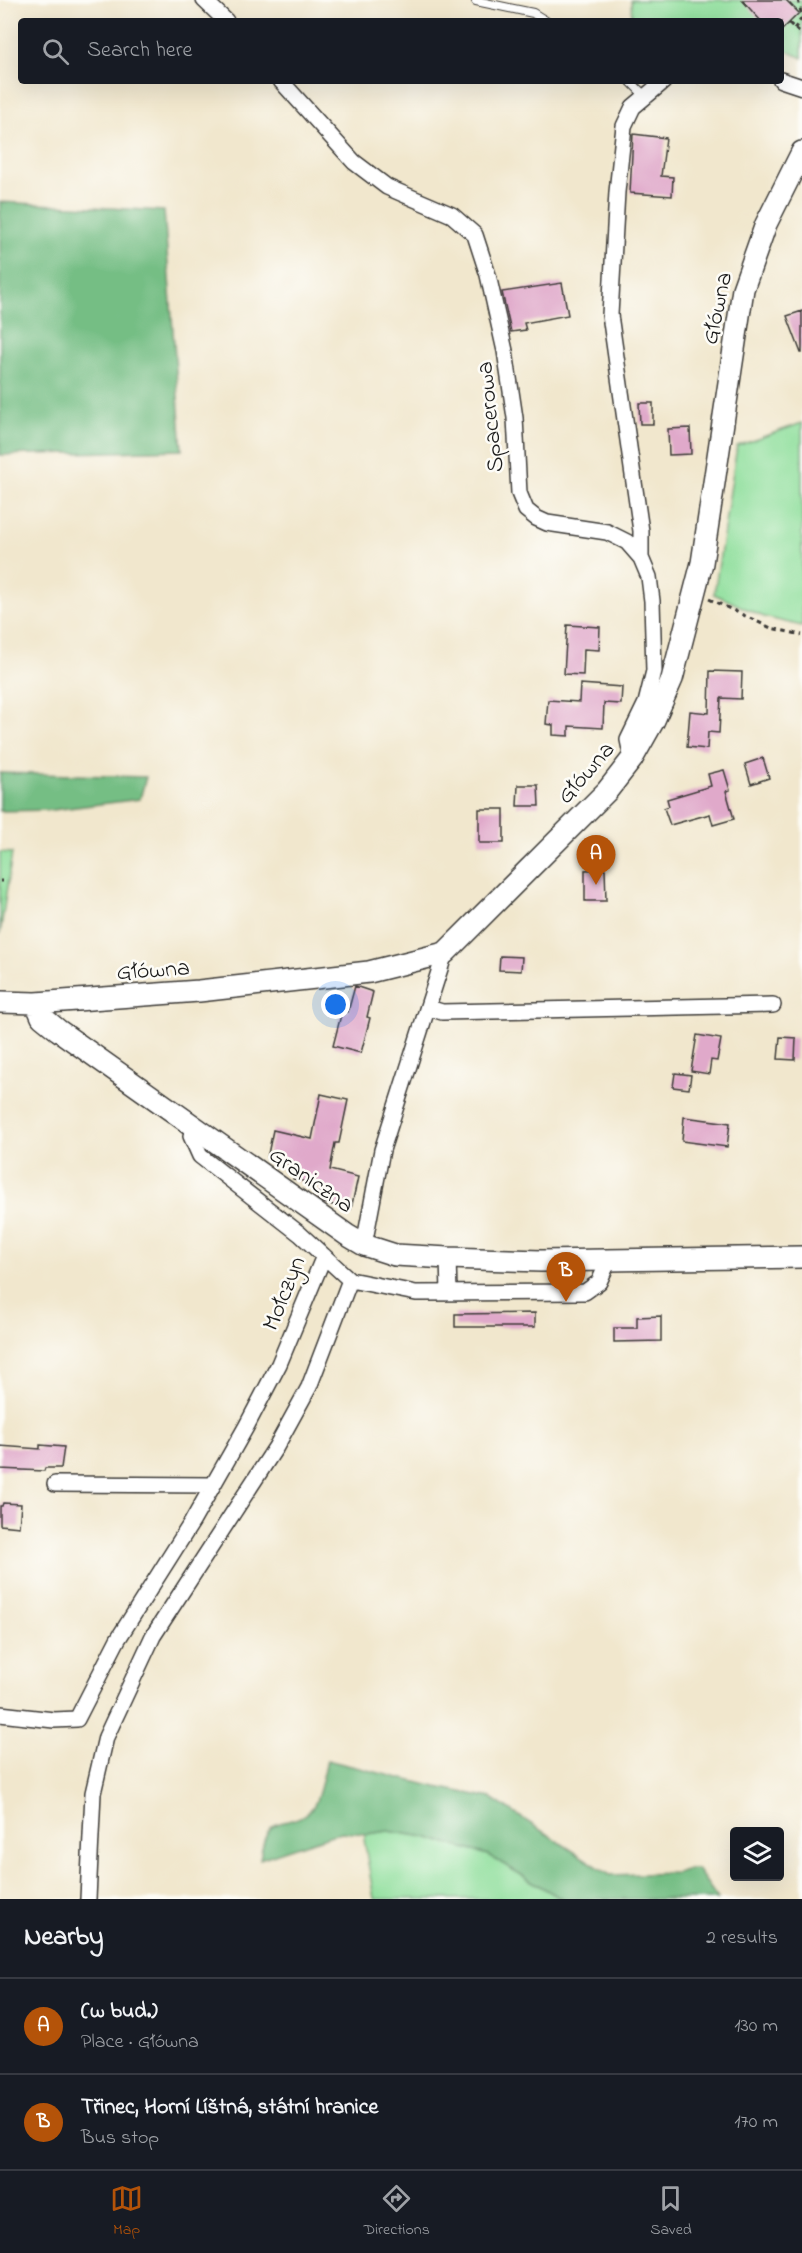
<!DOCTYPE html>
<html lang="en">
<head>
<meta charset="utf-8">
<style>
  body { margin:0; font-family:"Indie Flower",sans-serif; background:#242831; color:#f1f3f6 }
  .controls { position:absolute; right:18px; bottom:18px; display:grid; overflow:hidden; border-radius:6px; box-shadow:0 6px 24px #0002 }
  .controls button { width:54px; height:54px; display:grid; place-items:center; padding:0; border:0; border-bottom:2px solid #363941; background:#171b24; color:#f1f3f6; font:30px sans-serif }
  .you { position:absolute; left:336px; top:1005px; width:21px; height:21px; margin:-15px; border:4px solid #fff; border-radius:50%; background:#1a73e8; box-shadow:0 0 0 9px #1a73e833 }
  .badge { display:grid; place-items:center; width:39px; height:39px; border-radius:50%; background:#b45309; color:#fff; font-size:20px; font-weight:700 }
  .pin { position:absolute; translate:-50% -50px; filter:drop-shadow(0 2px 3px #0008) }
  .pin::after { content:''; position:absolute; top:32px; width:21px; height:18px; background:inherit; clip-path:polygon(0 0,100% 0,50% 100%) }
  .list { margin:0; padding:0; list-style:none }
  h2 { display:flex; justify-content:space-between; align-items:center; height:78px; margin:0; padding:0 24px; font-size:26px }
  h2 small { font-size:20px; font-weight:400; color:#9ea1a6 }
  .list li { display:grid; grid-template-columns:39px 1fr auto; gap:18px; align-items:center; box-sizing:border-box; height:96px; padding:0 24px; border-top:2px solid #363941 }
  .list b { display:block; font-size:22px; white-space:nowrap }
  .list p { margin:0; font-size:20px; white-space:nowrap; color:#9ea1a6 }
  .list em { font-size:20px; font-style:normal; color:#9ea1a6 }
  .icon { flex:none; width:33px; height:33px; fill:none; stroke:currentColor; stroke-width:2; stroke-linecap:round; stroke-linejoin:round }
  .map { position:relative; flex:none; width:802px; height:1899px; overflow:hidden }
  .search { position:absolute; background:#171b24; box-shadow:0 6px 24px #0002; left:18px; right:18px; top:18px; height:66px; display:flex; align-items:center; gap:15px; box-sizing:border-box; padding:0 21px; border-radius:6px; color:#9ea1a6; font-size:22px }
  .sheet { height:270px; background:#171b24 }
  nav { display:flex; justify-content:space-around; align-items:center; box-sizing:border-box; height:84px; border-top:2px solid #363941; background:#171b24; font-size:16px; color:#9ea1a6 }
  nav a { display:grid; justify-items:center; gap:3px }
  nav .on { color:#b45309 }
  .map>svg:first-child { display:block }
</style>
</head>
<body>
<div class="map">
<svg width="802" height="1899" viewBox="0 0 802 1899">
  <rect width="100%" height="100%" fill="#fdfcf7"/>
  <filter id="ink" filterUnits="userSpaceOnUse"><feTurbulence type="fractalNoise" baseFrequency=".0167" numOctaves="2"/><feDisplacementMap in="SourceGraphic" scale="12" xChannelSelector="R" yChannelSelector="G"/><feConvolveMatrix kernelMatrix="1 2 1 2 8 2 1 2 1" color-interpolation-filters="sRGB"/></filter>
  <filter id="wash" filterUnits="userSpaceOnUse"><feTurbulence type="fractalNoise" baseFrequency=".008" numOctaves="4" result="noise"/><feDisplacementMap in="SourceGraphic" scale="24" xChannelSelector="R" yChannelSelector="G"/><feGaussianBlur stdDeviation="1.35" result="paint"/><feColorMatrix in="noise" values="0 0 0 0 0 0 0 0 0 0 0 0 0 0 0 0 0 1.4 0 .05"/><feComposite in="paint" operator="in"/></filter>
  <g filter="url(#wash)">
    <rect width="100%" height="100%" fill="#f1e7cd"/>
    <!-- green -->
    <path fill="#90df9d" stroke="#567e5c" stroke-width="1.5" d="M631,0H802V58L781,48V21H632Z
      M802,423V626L764,617L714,594L737,446Z
      M0,852L12,853L0,935Z
      M388,1831L425,1837L488,1855L562,1899H374L364,1839L367,1834Z"/>
    <!-- forest -->
    <path fill="#74be84" stroke="#486d50" stroke-width="1.5" d="M0,202L164,211L182,450L0,455Z
      M0,773L146,777L140,799L53,810L0,811Z
      M327,1760L436,1787L491,1798L610,1875L677,1873L689,1869H697L718,1899H562L488,1855L425,1837L388,1831L367,1834L341,1832L260,1859C268,1805 287,1834 312,1808C319,1801 324,1771 327,1760Z"/>
    <g id="blocks">
      <!-- building -->
      <path fill="#e0a9ca" d="M742,0H786L799,13L781,31V21H761Z
        M633,134L666,138L661,176L673,177L672,196L630,193Z
        M562,283L568,315L524,323L526,330L511,332L502,292Z
        M802,311V353H801L787,316Z
        M639,403H653V424H640Z
        M690,428L691,454L669,455L668,429Z
        M567,625L600,627L599,650L584,649L583,675L564,674Z
        M710,671L742,672L741,699L721,698L719,733L708,732L707,749L687,747L690,711L709,713Z
        M580,684L622,687L621,704L604,703L603,728L569,726V736L553,735V725L546,724L548,700L579,702Z
        M763,758L769,778L751,784L745,764Z
        M724,770L730,790L726,791L734,819L713,825L710,814L670,825L664,808L669,806L667,799L711,786L708,774Z
        M518,785H538L539,806H517Z
        M479,809H504V843H479Z
        M605,869L606,901H585V870Z
        M500,956L522,957L521,971L499,970Z
        M355,986L373,992L367,1017L370,1018L361,1053L333,1046L342,1011L348,1012Z
        M697,1035L721,1039L717,1061L711,1060L709,1074L691,1071Z
        M780,1037L796,1038L795,1060L778,1059Z
        M675,1073L691,1075L689,1089L673,1087Z
        M321,1094L348,1100L339,1143H335L330,1170L358,1177L351,1209L324,1203L318,1199L321,1185L293,1179L296,1165L267,1159L273,1130L312,1139Z
        M684,1117L730,1123L727,1147L682,1141Z
        M535,1313V1327H455V1314Z
        M661,1316V1341L614,1342V1328H637V1317Z
        M40,1445L64,1447L61,1468H45L44,1471L0,1469V1446L40,1449Z
        M3,1503L21,1504L19,1527L0,1525V1506H2Z"/>
    </g>
  </g>
  <g filter="url(#ink)">
    <use href="#blocks" fill-opacity="0" stroke="#3c3a37" stroke-width="1.5"/>
    <g fill="none" stroke-linecap="round" stroke-linejoin="round">
      <!-- lane casing -->
      <g stroke="#3c3a37" stroke-width="10">
        <path id="lane" d="M476,1L533,13L546,21
          M630,81L645,96"/>
      </g>
      <!-- street casing -->
      <g stroke="#3c3a37" stroke-width="18">
        <path id="street" d="M204,0L226,21
          M781,80L802,87
          M281,81L354,162L387,187L452,215L475,235L488,275L505,351L515,418L519,493L526,510L536,518L547,523L607,532L627,542L641,558L649,577L652,601L654,671L646,703L628,740L632,759
          M641,558V531L610,315L617,192L624,126L633,107L664,81
          M429,1008L442,1012L773,1005
          M194,1126L191,1136L200,1156L300,1234L350,1280L416,1293L585,1292L599,1282L609,1260
          M364,1245L382,1150L445,953
          M448,1258L449,1292
          M55,1484L213,1485
          M0,1714L54,1720L77,1719L118,1639L192,1522L246,1427L279,1364L324,1256
          M88,1899L93,1793L106,1737L153,1636L276,1447L309,1387L350,1280"/>
      </g>
      <!-- secondary casing -->
      <g stroke="#3c3a37" stroke-width="24">
        <path id="secondary" d="M0,1002L36,1003L199,991L369,972L445,953L607,791L632,759L654,720L672,679L702,563L743,289L766,224L802,152
          M36,1003L42,1017L58,1030L347,1235L364,1245L395,1255L448,1258L541,1261L802,1257"/>
      </g>
      <!-- path -->
      <path stroke="#3c3a37" stroke-width="3" stroke-dasharray="4.5 4.5" stroke-linecap="butt" d="M798,0L802,16
        M789,23L802,35
        M794,29L802,18
        M709,599L771,628L802,635
        M0,881H2"/>
      <!-- lane -->
      <use href="#lane" stroke="#fff" stroke-width="8"/>
      <!-- street -->
      <use href="#street" stroke="#fff" stroke-width="15"/>
      <!-- secondary -->
      <use href="#secondary" stroke="#fff" stroke-width="21"/>
    </g>
  </g>
  <g text-anchor="middle" stroke-width="5" stroke-linejoin="round" paint-order="stroke">
    <!-- street labels -->
    <g font-size="24" fill="#1c1c1c" stroke="#fdfcf7">
      <text transform="translate(716 308) rotate(-78)" y="8">Główna</text>
      <text transform="translate(489 417) rotate(-96)" y="8">Spacerowa</text>
      <text transform="translate(585 772) rotate(-49)" y="8">Główna</text>
      <text transform="translate(153 969) rotate(-4)" y="8">Główna</text>
      <text transform="translate(312 1179) rotate(35)" y="8">Graniczna</text>
      <text transform="translate(283 1293) rotate(-68)" y="8">Mołczyn</text>
    </g>
  </g>
</svg>
<div class="controls">
<button><svg class="icon" aria-label="layers" viewBox="0 0 24 24"><path d="M12 4l9 5-9 5-9-5zM3 14l9 5 9-5"/></svg></button>
</div>
<div class="you"></div>
<div class="pin badge" style="left:596px;top:885px">A</div>
<div class="pin badge" style="left:566px;top:1302px">B</div>
<div class="search"><svg class="icon" aria-label="search" viewBox="0 0 24 24"><circle cx="10" cy="10" r="6"/><path d="M15 15l6 6"/></svg>Search here</div>
</div>
<section class="sheet">
<h2>Nearby<small>2 results</small></h2>
<ul class="list">
<li><span class="badge">A</span><div><b>(w bud.)</b><p>Place · Główna</p></div><em>130 m</em></li>
<li><span class="badge">B</span><div><b>Třinec, Horní Líštná, státní hranice</b><p>Bus stop</p></div><em>170 m</em></li>
</ul>
</section>
<nav>
<a class="on"><svg class="icon" aria-label="map" viewBox="0 0 24 24"><path d="M3 6l6-2 6 2 6-2v14l-6 2-6-2-6 2zM9 4v14M15 6v14"/></svg>Map</a>
<a><svg class="icon" aria-label="directions" viewBox="0 0 24 24"><path d="M12 3l9 9-9 9-9-9zM9 14v-3h6M13 9l2 2-2 2"/></svg>Directions</a>
<a><svg class="icon" aria-label="saved" viewBox="0 0 24 24"><path d="M7 4h10v16l-5-4-5 4z"/></svg>Saved</a>
</nav>
</body>
</html>
